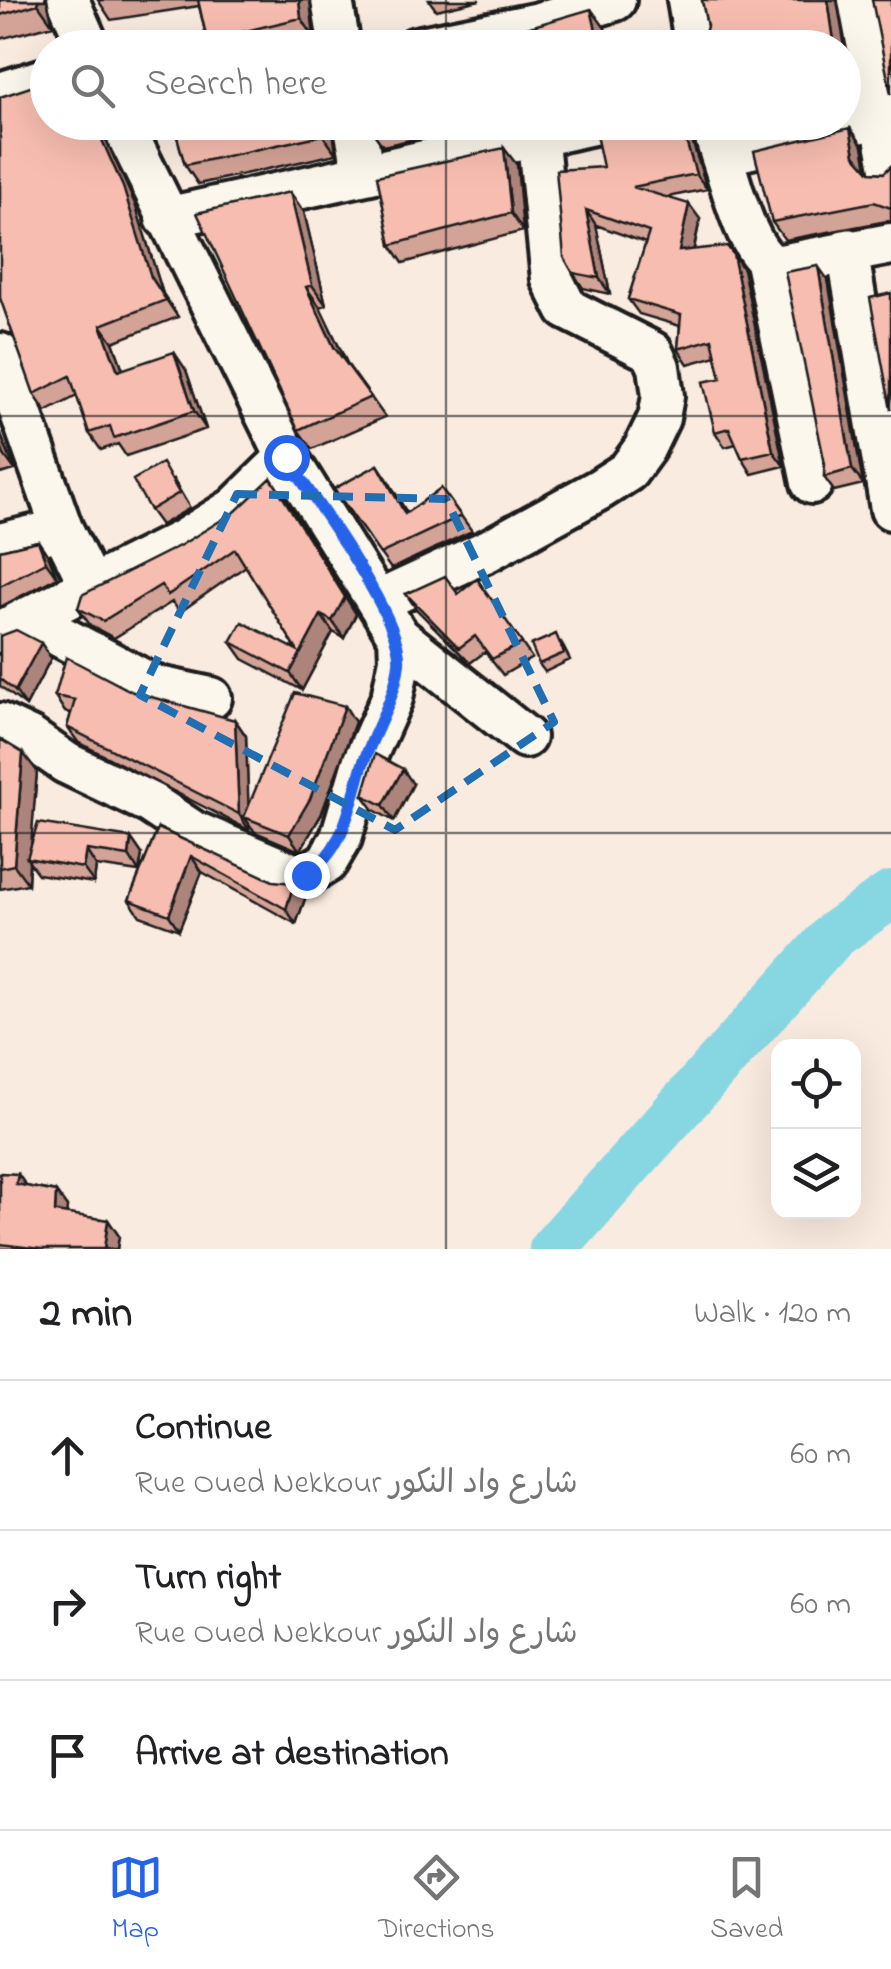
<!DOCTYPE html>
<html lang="en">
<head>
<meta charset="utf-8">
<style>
  body { margin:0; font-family:"Indie Flower","Playpen Sans Arabic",sans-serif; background:#f2f2f2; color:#202124 }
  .controls { position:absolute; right:30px; bottom:30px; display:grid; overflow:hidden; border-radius:20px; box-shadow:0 10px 40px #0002 }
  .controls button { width:90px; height:90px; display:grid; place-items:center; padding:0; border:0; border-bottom:2px solid #e0e0e0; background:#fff; color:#202124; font:50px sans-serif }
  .stop { position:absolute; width:30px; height:30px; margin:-22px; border:8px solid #2563eb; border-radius:50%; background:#fff }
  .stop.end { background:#2563eb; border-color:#fff; box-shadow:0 2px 10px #0008 }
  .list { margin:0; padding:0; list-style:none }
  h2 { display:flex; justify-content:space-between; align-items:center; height:130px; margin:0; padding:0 40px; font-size:42px }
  h2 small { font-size:32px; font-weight:400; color:#757577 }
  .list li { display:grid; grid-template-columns:65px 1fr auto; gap:30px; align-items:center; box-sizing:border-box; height:150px; padding:0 40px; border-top:2px solid #e0e0e0 }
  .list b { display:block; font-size:38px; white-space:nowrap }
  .list p { margin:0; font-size:32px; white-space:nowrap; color:#757577 }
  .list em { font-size:32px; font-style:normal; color:#757577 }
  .icon { flex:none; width:55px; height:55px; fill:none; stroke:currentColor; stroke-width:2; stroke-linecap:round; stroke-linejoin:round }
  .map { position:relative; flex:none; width:891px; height:1249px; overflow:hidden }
  .search { position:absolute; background:#fff; box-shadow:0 10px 40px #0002; left:30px; right:30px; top:30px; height:110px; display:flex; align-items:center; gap:25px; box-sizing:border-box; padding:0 35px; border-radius:55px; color:#757577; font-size:38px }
  .sheet { height:580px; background:#fff }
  nav { display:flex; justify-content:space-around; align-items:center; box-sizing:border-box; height:140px; border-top:2px solid #e0e0e0; background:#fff; font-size:28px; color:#757577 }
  nav a { display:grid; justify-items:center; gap:5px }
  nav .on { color:#2563eb }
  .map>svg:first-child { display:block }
</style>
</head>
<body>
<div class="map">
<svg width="891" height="1249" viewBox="0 0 891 1249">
  <rect width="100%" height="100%" fill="#faebe0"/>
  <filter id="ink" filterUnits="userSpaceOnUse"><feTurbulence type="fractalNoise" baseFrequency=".01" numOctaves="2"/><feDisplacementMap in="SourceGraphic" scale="20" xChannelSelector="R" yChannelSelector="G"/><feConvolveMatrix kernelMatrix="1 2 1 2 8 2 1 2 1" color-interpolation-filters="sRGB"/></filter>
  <g filter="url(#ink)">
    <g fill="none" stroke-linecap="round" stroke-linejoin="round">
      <!-- river -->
      <path stroke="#87d7e3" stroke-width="48" d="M553,1249L834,935L891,895"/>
      <!-- minor casing -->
      <g stroke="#1c1c1c" stroke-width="48">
        <path id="minor" d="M68,0L89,48
          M332,0L340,48
          M688,0L696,48
          M859,0L891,168
          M416,48L539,23L615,0
          M0,93L48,78
          M354,122L364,174
          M711,122L721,155L879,118
          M721,155C732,185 747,255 776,266L891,244
          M166,218L602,122
          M847,249L891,509
          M766,262L812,483
          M0,354L62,529
          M0,544L62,529L92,589
          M379,601L489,550L600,489L628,471L644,449L659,418L663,396L659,367L652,352L567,309L552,279L536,122
          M26,618L154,686L211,698
          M0,632L182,541L235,508L287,457
          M399,637L525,737
          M0,724L30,738L66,763L150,803L192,831L293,874L306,875L327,862L341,838L363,763L392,698L400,659L399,637L287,457L121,122"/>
      </g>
      <!-- minor -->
      <use href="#minor" stroke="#fbf7ec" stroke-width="40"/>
    </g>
    <!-- wall -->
    <path fill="#d4a397" stroke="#1c1c1c" stroke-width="2.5" d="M0,0H47L53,25L0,39Z
      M98,0H310L314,37L266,48H212L207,40L199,6L111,20Z
      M429,0H480L436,10Z
      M702,0H837L852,89L844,91V48L707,26Z
      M173,122H332L336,154L198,184L185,165Z
      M368,122H489L383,146L369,127Z
      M688,128L707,189L668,197L700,219L694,249L743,269L784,466L752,474L742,458L736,444L725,447L715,432L721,378L716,356L688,364L678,349L680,326L639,314L628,299L646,243L596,225L610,294L583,288L573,273L564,257L603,167Z
      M850,128L863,146L867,169L870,172L884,173L891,166V222L887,221L785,240L772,222Z
      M517,165L523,231L403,263L391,245Z
      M135,204L163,294L178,317L113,342L123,370H186L206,429L126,456L118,444L101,450L89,433L77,396L46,412L34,394Z
      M304,212L326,305L320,307L348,365L385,417L312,449L298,430Z
      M828,280L863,484L834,491L824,477Z
      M0,433L15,470L0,474Z
      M378,465L407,513L441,488L472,531L391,569L334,489Z
      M173,479L190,508L161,525L150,510Z
      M282,495L356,614L344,638L333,632L302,690L243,659L231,642L297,650L246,566L180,612L172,602L114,638L90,625L78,608Z
      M38,541L49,557L57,577L0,607V550Z
      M477,579L532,658L503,675L485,652L470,663L417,610L406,594H458Z
      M0,636L51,658L26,706L0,686Z
      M561,642L570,660L545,672L539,664Z
      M55,696L235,720L246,736L248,806L355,722L321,815L300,851L255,832L249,824V830L78,742L67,727L71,713L65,712Z
      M0,739L37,771L30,847L131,838L142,854L139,872L96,866L94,883L38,874L29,862L28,884L0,889Z
      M413,784L394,821L374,810L363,795Z
      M158,828L305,899L296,924L202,872L179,930L140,916L129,900Z
      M0,1173L26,1186L56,1192L67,1207L66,1214L108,1220L119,1236L117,1249H0Z"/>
    <!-- shaded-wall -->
    <path fill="#ad847b" stroke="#1c1c1c" stroke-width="2.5" d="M38,0H47L53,25L38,4Z
      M299,0H310L314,37L301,18Z
      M828,0H837L852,89L844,77V48H835Z
      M591,9L605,28L609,48H600Z
      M94,122H98L135,204L163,294L178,317L151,277Z
      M321,122H332L336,154L323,135Z
      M680,122H689L688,128L707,189L696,174Z
      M850,128L863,146L868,173L855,155Z
      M504,148L517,165L523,231L511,213Z
      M290,192L304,212L326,305L312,285Z
      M689,204L700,219L690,266L679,251Z
      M586,210L596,225L610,294L599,278Z
      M733,254L743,269L784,466L773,451Z
      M818,266L828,280L863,484L852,469Z
      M306,287L320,307L348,366L334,347Z
      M101,325L113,342L130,389L118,371Z
      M174,352L186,370L206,429L194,411Z
      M0,433L15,470L4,455L0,444Z
      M378,465L388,480L416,529L405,514Z
      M271,478L356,614L344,638L332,621Z
      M38,541L49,557L57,577L46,562Z
      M321,615L333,632L302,690L290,673Z
      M41,643L51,658L26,706L15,691Z
      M345,706L355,722L321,815L300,851L289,835Z
      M235,720L246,736L249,819L244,817L249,824V830L239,814Z
      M23,753L37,771L30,859L27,858L29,862L28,884L14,865Z
      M403,769L413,784L394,821L383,805Z
      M131,838L142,854L139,872L129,856Z
      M86,850L96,866L94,883L83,868Z
      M191,856L202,872L179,930L169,915Z
      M294,883L305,899L296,924L286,909Z
      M18,1174L29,1190L16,1184Z
      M56,1192L67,1207L65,1228L55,1212Z
      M108,1220L119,1236L117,1249H104Z"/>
    <!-- building -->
    <path fill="#f7bdb0" stroke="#1c1c1c" stroke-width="2.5" d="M0,0H38V4L0,15Z
      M198,0H299L301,18L207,40Z
      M702,0H828L835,48H704L703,42L707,26Z
      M872,0H891V94Z
      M591,9L600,48H430L530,27Z
      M380,40L389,48H349Z
      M48,79V122H94L123,187L151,277L166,300L101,325L118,371L174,352L194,411L114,438L110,426L89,433L70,376L34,394L0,298V97L43,83Z
      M173,122H321L323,135L185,165Z
      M368,122H389L369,127Z
      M608,122H680L696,174L633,187L689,204L679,251L727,246L733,254L773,451L742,458L729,428L715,432L703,382L721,378L712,339L678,349L681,315L628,299L649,232L586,210L599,278L573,273L564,257L556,170L603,167L595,130Z
      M850,128L855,155L870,172L884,173L891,166V208L874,202L772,222L754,151Z
      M504,148L511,213L391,245L377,176Z
      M290,192L312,285L306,287L334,347L371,397L298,430L197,213Z
      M818,266L852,469L824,477L825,464L785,272Z
      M891,293V410L870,298Z
      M162,463L179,493L150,510L133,480Z
      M378,465L405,514L441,488L461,516L380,554L334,489Z
      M271,478L345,597L332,621L321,615L290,673L231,642L242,622L297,650L235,549L168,595L161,585L103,621L78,608L82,595L181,545L236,511Z
      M38,541L46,562L0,586V550Z
      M445,576L458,594L477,579L522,643L492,659L475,636L459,648L406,594Z
      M16,630L41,643L15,691L0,679V636Z
      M556,634L564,653L539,664L531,645Z
      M66,657L133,692L235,720L239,814L67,727L75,700L55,696Z
      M295,693L345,706L310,799L289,835L244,817Z
      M0,739L23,753L14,865L0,868Z
      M375,754L403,769L383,805L363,795Z
      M38,823L131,838L129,856L86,850L83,868L27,858Z
      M158,828L273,881L294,883L286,909L191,856L169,915L129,900Z
      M0,1173L18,1174L16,1184L56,1192L55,1212L108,1220L104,1249H41L0,1244Z"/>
  </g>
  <g fill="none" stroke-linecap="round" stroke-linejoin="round" filter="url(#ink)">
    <!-- route -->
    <path stroke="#2563eb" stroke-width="12" d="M286,457C313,499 404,619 399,663C395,702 372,733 361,770C349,811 343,851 306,875"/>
  </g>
  <!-- marked area -->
  <path fill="none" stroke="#1f6fb2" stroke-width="8" stroke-dasharray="20 12" stroke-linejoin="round" d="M237,494L446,499L554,722L395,830L140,695Z"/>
  <!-- grid -->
  <path fill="none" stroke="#1c1c1c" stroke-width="2.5" stroke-opacity="0.55" d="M446,0V48M446,122V1249M0,416H891M0,833H891"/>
</svg>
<div class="controls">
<button><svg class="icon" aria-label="locate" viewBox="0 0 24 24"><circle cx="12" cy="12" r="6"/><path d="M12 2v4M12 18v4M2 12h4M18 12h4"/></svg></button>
<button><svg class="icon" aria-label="layers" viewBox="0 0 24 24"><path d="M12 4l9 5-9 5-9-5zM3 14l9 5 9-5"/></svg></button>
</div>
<div class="stop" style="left:286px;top:457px"></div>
<div class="stop end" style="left:306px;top:875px"></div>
<div class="search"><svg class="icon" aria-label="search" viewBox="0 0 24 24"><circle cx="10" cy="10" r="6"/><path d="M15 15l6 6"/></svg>Search here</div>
</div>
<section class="sheet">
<h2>2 min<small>Walk · 120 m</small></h2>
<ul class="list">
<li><svg class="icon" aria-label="ahead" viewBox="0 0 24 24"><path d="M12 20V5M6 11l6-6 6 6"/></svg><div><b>Continue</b><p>Rue Oued Nekkour شارع واد النکور</p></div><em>60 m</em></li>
<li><svg class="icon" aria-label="right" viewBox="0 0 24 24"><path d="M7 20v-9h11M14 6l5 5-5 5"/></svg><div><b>Turn right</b><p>Rue Oued Nekkour شارع واد النکور</p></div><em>60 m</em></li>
<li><svg class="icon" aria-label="arrive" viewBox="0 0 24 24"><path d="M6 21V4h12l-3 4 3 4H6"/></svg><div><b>Arrive at destination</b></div></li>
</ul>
</section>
<nav>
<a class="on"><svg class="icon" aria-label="map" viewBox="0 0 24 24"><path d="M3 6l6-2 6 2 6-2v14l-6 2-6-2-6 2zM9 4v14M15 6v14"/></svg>Map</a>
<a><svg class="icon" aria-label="directions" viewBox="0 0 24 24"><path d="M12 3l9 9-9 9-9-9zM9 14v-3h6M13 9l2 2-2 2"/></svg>Directions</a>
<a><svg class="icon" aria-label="saved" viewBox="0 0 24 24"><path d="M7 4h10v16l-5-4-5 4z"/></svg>Saved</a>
</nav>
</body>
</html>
